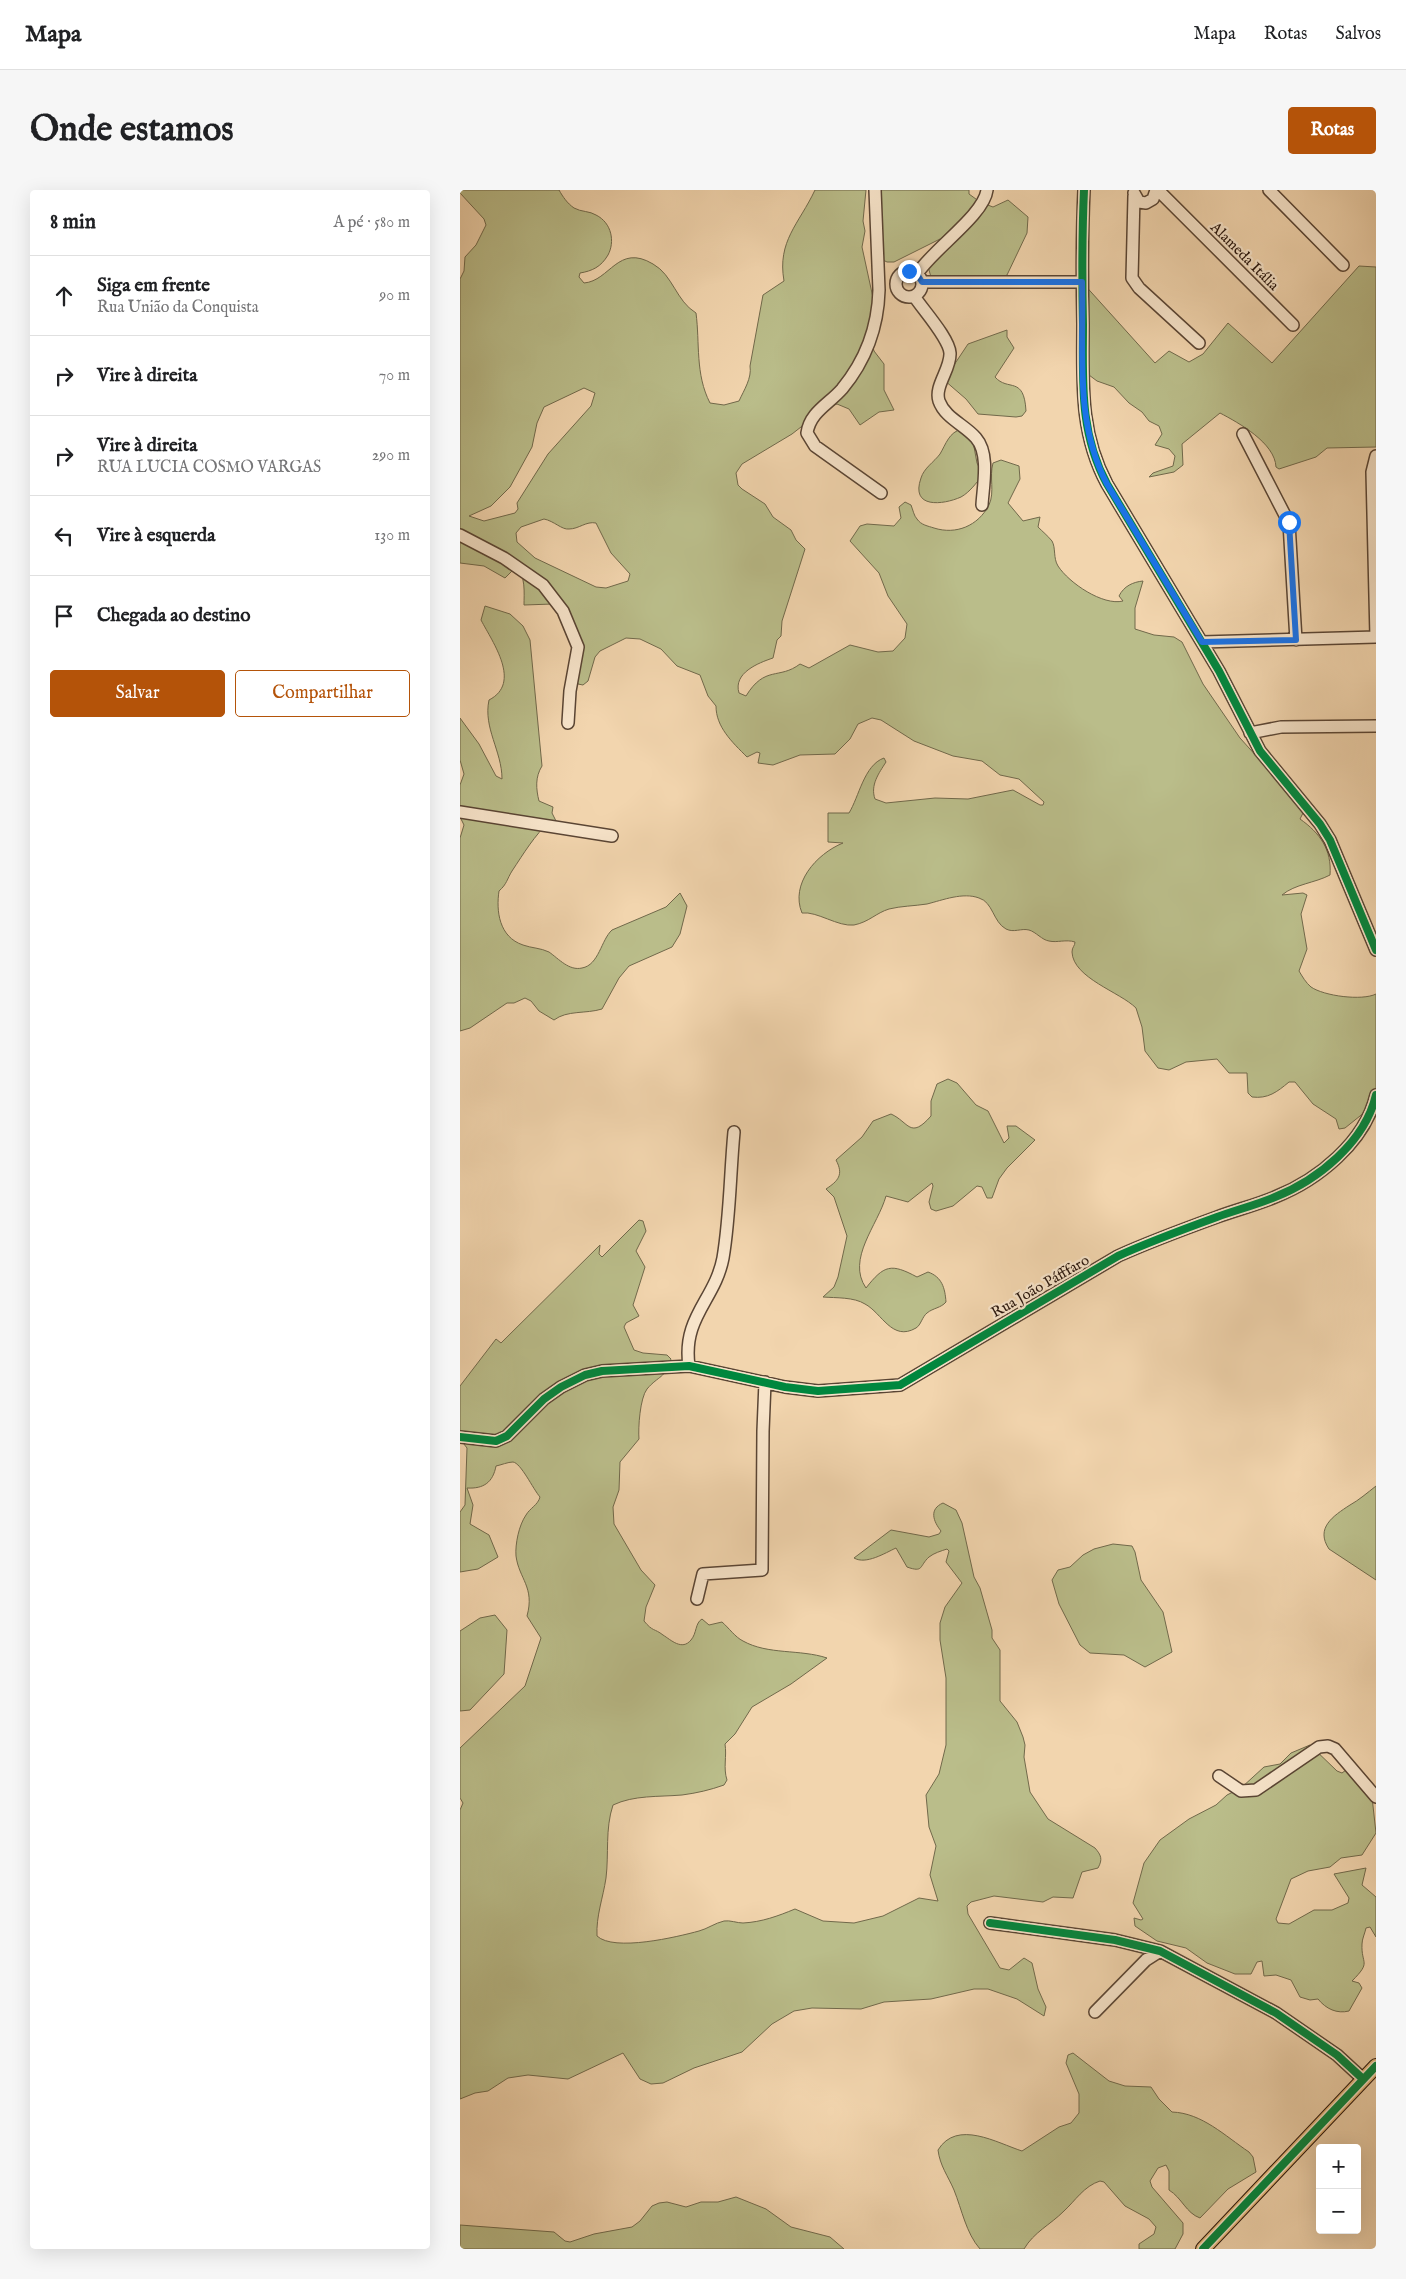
<!DOCTYPE html>
<html lang="pt">
<head>
<meta charset="utf-8">
<style>
  body { margin:0; font-family:"IM FELL English",serif; background:#f6f6f6; color:#202124 }
  .controls { position:absolute; right:15px; bottom:15px; display:grid; overflow:hidden; border-radius:5px; box-shadow:0 5px 20px #0002 }
  .controls button { width:45px; height:45px; display:grid; place-items:center; padding:0; border:0; border-bottom:1px solid #e0e0e0; background:#fff; color:#202124; font:25px sans-serif }
  .stop { position:absolute; width:15px; height:15px; margin:-11px; border:4px solid #1a73e8; border-radius:50%; background:#fff }
  .stop.end { background:#1a73e8; border-color:#fff; box-shadow:0 1px 5px #0008 }
  .list { margin:0; padding:0; list-style:none }
  h2 { display:flex; justify-content:space-between; align-items:center; height:65px; margin:0; padding:0 20px; font-size:21px }
  h2 small { font-size:16px; font-weight:400; color:#757577 }
  .list li { display:grid; grid-template-columns:32px 1fr auto; gap:15px; align-items:center; box-sizing:border-box; height:80px; padding:0 20px; border-top:1px solid #e0e0e0 }
  .list b { display:block; font-size:19px; white-space:nowrap }
  .list p { margin:0; font-size:16px; white-space:nowrap; color:#757577 }
  .list em { font-size:16px; font-style:normal; color:#757577 }
  .actions { display:flex; gap:10px; padding:15px 20px }
  .actions a { flex:1; padding:11px 0; border:1px solid #b45309; border-radius:5px; text-align:center; font-size:18px; color:#b45309 }
  .actions .main { background:#b45309; color:#fff }
  .icon { flex:none; width:28px; height:28px; fill:none; stroke:currentColor; stroke-width:2; stroke-linecap:round; stroke-linejoin:round }
  .map { position:relative; flex:none; width:916px; height:2059px; overflow:hidden; border-radius:5px }
  header { display:flex; align-items:center; gap:30px; box-sizing:border-box; height:70px; padding:0 25px; background:#fff; border-bottom:1px solid #e0e0e0 }
  header strong { font-size:24px }
  nav { display:flex; gap:28px; margin-inline-start:auto; font-size:18px }
  .intro { display:flex; align-items:center; justify-content:space-between; box-sizing:border-box; height:120px; padding:0 30px }
  h1 { margin:0; font-size:35px }
  .button { padding:12px 22px; border-radius:5px; background:#b45309; color:#fff; font-size:18px; font-weight:700 }
  main { display:flex; gap:30px; padding:0 30px }
  aside { flex:1; background:#fff; border-radius:5px; box-shadow:0 5px 20px #0002 }
  .map>svg:first-child { display:block }
</style>
</head>
<body>
<header>
<strong>Mapa</strong>
<nav><a>Mapa</a><a>Rotas</a><a>Salvos</a></nav>
</header>
<div class="intro"><h1>Onde estamos</h1><a class="button">Rotas</a></div>
<main>
<aside>
<h2>8 min<small>A pé · 580 m</small></h2>
<ul class="list">
<li><svg class="icon" aria-label="ahead" viewBox="0 0 24 24"><path d="M12 20V5M6 11l6-6 6 6"/></svg><div><b>Siga em frente</b><p>Rua União da Conquista</p></div><em>90 m</em></li>
<li><svg class="icon" aria-label="right" viewBox="0 0 24 24"><path d="M7 20v-9h11M14 6l5 5-5 5"/></svg><div><b>Vire à direita</b></div><em>70 m</em></li>
<li><svg class="icon" aria-label="right" viewBox="0 0 24 24"><path d="M7 20v-9h11M14 6l5 5-5 5"/></svg><div><b>Vire à direita</b><p>RUA LUCIA COSMO VARGAS</p></div><em>290 m</em></li>
<li><svg class="icon" aria-label="left" viewBox="0 0 24 24"><path d="M17 20v-9H6M10 6l-5 5 5 5"/></svg><div><b>Vire à esquerda</b></div><em>130 m</em></li>
<li><svg class="icon" aria-label="arrive" viewBox="0 0 24 24"><path d="M6 21V4h12l-3 4 3 4H6"/></svg><div><b>Chegada ao destino</b></div></li>
</ul>
<div class="actions"><a class="main">Salvar</a><a>Compartilhar</a></div>
</aside>
<div class="map">
<svg width="916" height="2059" viewBox="0 0 916 2059">
  <rect width="100%" height="100%" fill="#f2d5ae"/>
  <filter id="stains"><feTurbulence type="fractalNoise" baseFrequency=".004" numOctaves="4"/><feColorMatrix values="0 0 0 0 .2 0 0 0 0 .09 0 0 0 0 .02 0 0 0 .5 -.17"/></filter>
  <radialGradient id="worn" r=".72"><stop offset=".6" stop-color="#630" stop-opacity="0"/><stop offset="1" stop-color="#630" stop-opacity=".3"/></radialGradient>
  <!-- green -->
  <path fill="#babd8a" stroke="#71694b" fill-rule="evenodd" d="M0,0H99C103,7 107,13 114,18C121,22 130,21 136,25C152,33 155,52 148,65C141,77 132,81 120,83L119,87L124,93C150,91 158,53 193,74C213,85 216,111 236,123C240,153 235,184 250,213L264,215L279,211C284,200 292,188 290,176L303,105L324,91C317,51 339,34 355,0H406L403,31L405,41L402,57L415,117L410,147L414,161L424,174V200L434,220L419,222L400,235L389,219L377,214L364,219L332,244L282,274L276,283L278,295L282,299L305,314L313,327L331,340L336,350L345,359L322,431L321,446L317,450L313,468C298,473 273,483 279,503L286,506C305,475 319,490 340,474L349,478L390,455L418,462L433,461L445,448L447,434L428,406L419,383L390,351L400,336L407,334L434,336L441,328L439,317L445,312L451,315C453,320 454,326 457,329C461,335 468,336 474,338C496,345 518,336 529,315C535,302 529,287 533,273L541,270L559,276L560,289L548,313L563,331L580,327L578,337C582,341 588,346 592,351C596,358 593,368 598,376C609,393 643,416 663,411L659,406C664,396 673,392 683,391L675,418V439L694,445L714,447L722,452L743,494L780,548L827,600L843,623L840,629C860,643 872,660 870,685C855,693 835,694 822,705L843,703L847,705L841,724L847,759L839,781C842,786 846,793 851,797C864,806 902,811 916,804V920L910,918L885,938L879,939L876,929L853,914L835,892H829C817,902 808,909 792,907L788,903L787,883H769L757,869L726,872L709,880L698,878L685,861L682,837L676,818C660,802 613,788 612,762C612,757 615,756 615,752C606,749 597,753 589,751C582,750 576,742 569,740C561,738 554,743 546,739C533,732 533,712 519,708C503,702 483,710 467,714C454,716 441,716 429,719C416,723 409,732 394,735C378,737 357,721 342,723C330,694 356,664 383,653L368,652V623H389C399,607 404,575 424,568L426,572C419,583 410,595 415,609L426,613L475,608L508,609L553,600L580,615H583L584,612L559,589L540,585L522,571L493,566L454,551L421,530L412,528L398,534L390,549L375,564L340,565L313,575L298,573L300,563L297,562L287,567C272,552 256,537 256,516L248,506L240,485L217,476L201,459L180,449L166,448L140,461L135,467L128,491L123,495L118,494L115,486L116,447L93,414L64,415C64,403 66,386 56,377L45,388L24,376L0,373V89L4,81L5,67L16,55L26,35L24,29L0,3ZM124,198L135,203L131,216L88,264L57,313L58,319L55,323L24,331L9,326L31,316L50,297L72,257L77,233L84,217ZM84,329C94,331 102,340 109,339C119,339 126,331 136,333L151,363L170,384L168,391L146,398L136,397L75,368L57,352L56,343L61,337Z
    M419,0H509V4L520,12L533,17L548,10L568,27L567,43L547,85L540,89L471,87L467,73L480,49L434,72H427L421,69Z
    M899,76L916,77V257L867,258L856,267L819,279L816,277C815,253 779,233 760,223L722,254L723,275L714,282L689,287L693,283L713,276L715,266L709,259L695,255L702,244L699,236L689,231L682,222L669,213L654,197L637,191L629,185L626,175L622,92L695,173L709,161L729,172L743,164L768,133L812,173Z
    M547,140V147L554,158L535,187C548,202 564,185 566,221L562,226L556,227L518,224L506,209L484,190L508,154Z
    M502,239L512,246L517,273L523,285C516,293 510,302 501,307C483,315 450,319 461,288C464,278 474,272 480,264C486,254 489,242 502,239Z
    M25,416L50,424L63,436L70,450L82,576C75,587 76,599 79,611L93,617L92,623L96,631H90C74,646 64,663 52,681C47,689 47,694 39,701C36,721 39,747 63,755C71,758 81,758 89,762C99,769 109,781 122,778C139,775 141,750 152,740L206,717L220,703L227,716L220,744L212,757L169,776L159,788L142,819C126,824 107,820 94,830L79,821L71,811L65,808L54,813H47L10,838L0,841V648L4,635L0,627V595L4,584L0,570V528L19,554L36,586L42,589C42,561 23,538 29,510C62,493 33,453 21,430Z
    M488,889L497,893L516,915L528,921L544,953L549,948L547,936H556L575,950L547,978L539,989L532,1008H527L522,997L517,996L493,1016L476,1021L471,1019L469,1012L473,996L472,993L448,1012L426,1006C418,1035 386,1069 406,1098C424,1075 431,1073 457,1087L468,1082C482,1087 485,1098 486,1112C481,1118 473,1118 467,1123C462,1127 461,1135 456,1138C432,1152 422,1123 405,1114C394,1107 376,1108 363,1107L374,1097L378,1087L387,1046L374,1007L366,999C378,991 384,985 376,970L402,947L413,931L431,924C449,932 450,950 471,926V911L477,894Z
    M179,1030L183,1031L186,1041L176,1061L185,1077L173,1115L179,1126L166,1133L164,1137L174,1160L183,1163L207,1165L211,1169C205,1189 199,1185 187,1199C180,1208 178,1238 179,1249L160,1272L159,1300L153,1317L154,1334L181,1380L195,1395L186,1417L184,1431C193,1442 194,1438 203,1445C211,1450 222,1461 231,1450C237,1443 235,1433 242,1429L249,1435L262,1432C269,1438 275,1447 283,1451C308,1465 340,1459 367,1468L331,1494L292,1517L275,1544L265,1554C267,1566 263,1578 267,1590L264,1595C250,1600 237,1603 222,1605C198,1607 174,1605 153,1615C145,1639 149,1664 146,1688C143,1708 136,1726 137,1746C154,1762 217,1747 239,1741C247,1739 255,1733 264,1731C270,1730 277,1733 283,1733C302,1732 318,1726 335,1719L363,1731L394,1733L423,1726L459,1708L478,1711L470,1685L476,1656L469,1637L466,1605L479,1584L486,1555V1488L480,1450V1433L485,1417L502,1393L486,1372L489,1361L487,1359C481,1361 474,1363 469,1367C459,1376 464,1383 447,1377L436,1358C425,1363 406,1375 394,1368L431,1340L469,1347L479,1344L481,1341C473,1331 469,1319 483,1313L496,1320L502,1333L514,1387L520,1398L532,1440V1448L540,1460V1511L557,1532L563,1547L565,1555L564,1567L570,1602L588,1629L635,1658C641,1665 643,1669 638,1678L622,1682L613,1708L593,1707L583,1712L534,1706L511,1712L507,1716L508,1724L540,1778L549,1780L564,1768L572,1773L578,1799L586,1817L584,1826L557,1809L528,1799H514L471,1809L424,1812L401,1819L352,1818L334,1821L312,1834L282,1862L234,1878L203,1893L191,1894L180,1889L163,1863L108,1889L68,1885L48,1888L28,1901L15,1903L0,1909V1620L3,1613L0,1608V1558L65,1496L81,1448L67,1426C75,1397 59,1389 56,1366C55,1354 59,1335 66,1325C70,1318 78,1315 80,1307C73,1299 61,1273 53,1272C48,1272 41,1275 36,1276C33,1292 24,1299 7,1298L13,1315L10,1334L29,1345L38,1367L18,1379L0,1382V1322L5,1315L7,1258L0,1249V1196L36,1149L41,1153L140,1055L139,1064L142,1067Z
    M916,1296V1390L869,1359C855,1338 873,1326 890,1315C899,1310 907,1303 916,1296Z
    M653,1354L672,1356L675,1362L681,1390L703,1422L712,1462L685,1477L664,1465L630,1463L620,1455L599,1414L592,1390L598,1380L610,1377L623,1365L634,1359Z
    M35,1425L47,1440L44,1484L10,1520L0,1521V1441L20,1428Z
    M850,1555L877,1581L882,1583L886,1580L912,1607L916,1643L902,1665L881,1668L870,1677L848,1681L831,1689L816,1729L818,1733L829,1734L854,1720H872L888,1713L889,1708L874,1684L906,1678L902,1695L916,1707V1747L910,1737L906,1738C905,1743 902,1749 902,1754C901,1775 912,1771 892,1791L899,1793L902,1798L889,1821C877,1824 866,1819 858,1809L850,1810L840,1807L831,1790L816,1785L804,1786L802,1771L797,1772L791,1784H775L747,1773L726,1758L697,1751L675,1736L674,1728L681,1730L683,1729L673,1713L684,1673L700,1650L729,1629L756,1615L767,1605L781,1598L804,1577L820,1574L831,1563Z
    M613,1863L649,1891L665,1896L691,1897L699,1909L712,1922C742,1923 765,1946 789,1962L793,1967L796,1982L768,1999L740,2028C726,2023 722,2008 709,2000V1981L706,1975L698,1978L690,1991L692,1997L723,2033V2044L715,2059H679V2054L694,2044L696,2037L689,2029L665,2016L644,1992L640,1991C624,1996 615,2011 604,2021C590,2035 574,2042 564,2059H520C506,2043 502,2020 494,2000C488,1986 480,1976 478,1960C497,1929 537,1953 562,1961L599,1937L611,1933L619,1923V1904L606,1873L608,1865Z
    M276,2007L306,2019L331,2037L370,2047L384,2059H0V2035L94,2042L105,2051L110,2052L134,2044L172,2037L180,2031L192,2016L199,2013L207,2012L226,2017L241,2012H258Z"/>
  <g fill="none" stroke-linecap="round" stroke-linejoin="round">
    <!-- minor casing -->
    <g stroke="#5a4534" stroke-width="14">
      <path id="minor" d="M415,0L419,100C418,137 406,170 382,199C369,214 350,222 347,243L355,256L421,303
        M624,0C622,44 622,89 623,134C623,190 619,242 647,294L759,481L800,561L860,634L870,650L916,760
        M698,0L833,135
        M809,0L883,75
        M674,3L679,12L686,13L693,9L696,0
        M674,6L672,88L679,98L739,153
        M436 94a13 13 0 1 1 26 0a13 13 0 1 1-26 0Z
        M457,84C473,59 524,25 527,0
        M462,92H622
        M454,106C463,120 489,148 490,163C491,179 474,196 479,211C485,228 505,235 516,248C530,264 523,296 522,315
        M783,244L829,333L836,450
        M0,345L44,368L83,395L103,421L118,457L110,501L108,533
        M916,447L912,282L916,266
        M742,452L916,447
        M790,543L821,537L916,536
        M0,622L152,646
        M229,1176C222,1127 255,1110 263,1068C270,1027 270,984 274,942
        M0,1247L36,1251L47,1246L84,1209L101,1197L125,1185L142,1181L229,1176L325,1197L358,1201L440,1195L658,1066C691,1051 724,1039 757,1027C776,1020 796,1015 815,1007C858,990 905,952 916,905
        M237,1409L243,1384L302,1380L303,1241L305,1192
        M759,1586L781,1601L796,1600L859,1557L868,1556L875,1559L916,1607
        M530,1733L655,1750L700,1761L816,1823L877,1865L903,1889
        M635,1822L686,1770L700,1761"/>
    </g>
    <!-- major casing -->
    <g stroke="#28150c" stroke-width="16">
      <path id="major" d="M743,2059L916,1876"/>
    </g>
    <!-- minor -->
    <use href="#minor" stroke="#f7e4ca" stroke-width="11"/>
    <!-- major -->
    <use href="#major" stroke="#e9ba77" stroke-width="14"/>
    <!-- cycleway casing -->
    <g stroke="#f7e4ca" stroke-width="11">
      <path id="cycleway" d="M624,0C622,44 622,89 623,134C623,190 619,242 647,294L759,481L800,561L860,634L870,650L916,760
        M0,1247L36,1251L47,1246L84,1209L101,1197L125,1185L142,1181L229,1176L325,1197L358,1201L440,1195L658,1066C691,1051 724,1039 757,1027C776,1020 796,1015 815,1007C858,990 905,952 916,905
        M530,1733L655,1750L700,1761L816,1823L877,1865L903,1889
        M743,2059L916,1876"/>
    </g>
    <!-- cycleway -->
    <use href="#cycleway" stroke="#00873e" stroke-width="8"/>
  </g>
  <g fill="none" stroke-linecap="round" stroke-linejoin="round">
    <!-- route -->
    <path stroke="#1a73e8" stroke-width="6" d="M449,81L457,84L462,92H622C624,159 614,232 647,294L742,452L836,450L829,332"/>
  </g>
  <g text-anchor="middle" stroke-width="4.5" stroke-linejoin="round" paint-order="stroke">
    <!-- street labels -->
    <g font-size="15" fill="#28150c" stroke="#f7e4ca">
      <text transform="translate(785 66) rotate(45)" y="5">Alameda Itália</text>
      <text transform="translate(580 1096) rotate(-30)" y="5">Rua João Páfffaro</text>
    </g>
  </g>
  <rect width="100%" height="100%" filter="url(#stains)"/>
  <rect width="100%" height="100%" fill="url(#worn)"/>
</svg>
<div class="controls">
<button>+</button>
<button>−</button>
</div>
<div class="stop" style="left:829px;top:332px"></div>
<div class="stop end" style="left:449px;top:81px"></div>
</div>
</main>
</body>
</html>
